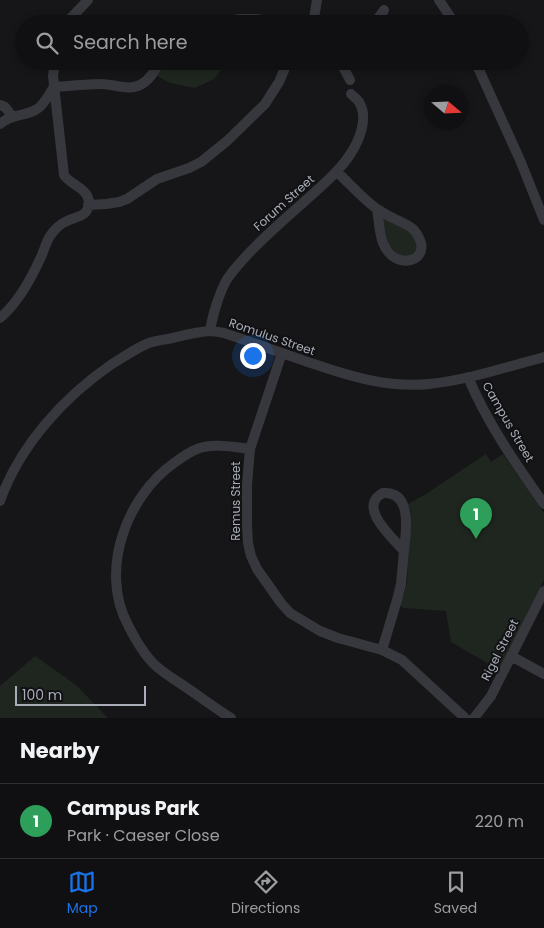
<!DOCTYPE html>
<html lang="en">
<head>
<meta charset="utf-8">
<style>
  body { margin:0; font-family:Poppins,sans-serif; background:#1e1e20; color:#f1f3f6 }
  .compass { position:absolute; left:424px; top:85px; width:45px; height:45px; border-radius:50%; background:#101012; box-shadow:0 2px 8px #0003; rotate:109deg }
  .scale { position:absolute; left:15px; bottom:12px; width:131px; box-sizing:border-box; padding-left:5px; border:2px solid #a8adb8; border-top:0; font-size:14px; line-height:18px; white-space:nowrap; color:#a8adb8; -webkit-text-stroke:4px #111113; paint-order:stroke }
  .you { position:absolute; left:252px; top:355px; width:18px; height:18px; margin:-12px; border:4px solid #fff; border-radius:50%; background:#1a73e8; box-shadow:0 0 0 8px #1a73e833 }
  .badge { display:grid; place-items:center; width:32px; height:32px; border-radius:50%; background:#1a73e8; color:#fff; font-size:16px; font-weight:700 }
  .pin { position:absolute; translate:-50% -41px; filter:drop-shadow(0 1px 2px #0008) }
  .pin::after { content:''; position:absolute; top:26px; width:18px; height:15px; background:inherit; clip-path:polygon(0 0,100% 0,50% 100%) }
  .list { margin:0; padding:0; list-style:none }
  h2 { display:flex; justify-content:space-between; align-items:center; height:65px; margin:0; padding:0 20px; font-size:21px }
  h2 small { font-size:16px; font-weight:400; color:#9c9d9f }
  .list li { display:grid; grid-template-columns:32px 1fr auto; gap:15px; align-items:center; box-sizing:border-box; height:75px; padding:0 20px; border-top:1px solid #303032 }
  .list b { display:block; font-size:19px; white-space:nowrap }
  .list p { margin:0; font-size:16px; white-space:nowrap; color:#9c9d9f }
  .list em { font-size:16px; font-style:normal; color:#9c9d9f }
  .icon { flex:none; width:28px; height:28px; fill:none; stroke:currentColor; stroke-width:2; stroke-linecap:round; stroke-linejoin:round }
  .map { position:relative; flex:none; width:544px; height:718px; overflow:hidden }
  .search { position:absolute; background:#101012; box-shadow:0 2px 8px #0003; left:15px; right:15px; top:15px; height:55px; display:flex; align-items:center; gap:12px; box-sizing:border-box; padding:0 18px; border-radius:28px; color:#9c9d9f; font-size:19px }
  .sheet { height:140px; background:#101012 }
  nav { display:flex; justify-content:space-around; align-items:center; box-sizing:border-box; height:70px; border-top:1px solid #303032; background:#101012; font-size:14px; color:#9c9d9f }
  nav a { display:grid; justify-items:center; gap:2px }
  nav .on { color:#1a73e8 }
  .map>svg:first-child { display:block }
</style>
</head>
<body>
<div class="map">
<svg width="544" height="718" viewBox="0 0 544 718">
  <rect width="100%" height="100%" fill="#161618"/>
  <!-- green -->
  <path fill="#1e261f" d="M163,61H228L214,79L195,88L170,83L155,75Z
    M384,219L410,232L418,245L414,256L401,257L388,245L383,221Z
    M486,454L491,462L503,454L544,513V580L499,670L451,642L446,611L403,608L400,605L407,584L411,510L408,504L426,494Z
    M35,656L76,685L108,718H0V686Z"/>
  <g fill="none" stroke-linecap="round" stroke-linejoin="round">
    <!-- minor -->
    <path stroke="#37383d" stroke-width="10" d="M439,0L455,24
      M66,24L69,20L88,0
      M213,24C235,18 256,16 278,24
      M313,24L317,0
      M374,24L384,10
      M340,61L350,80
      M475,61L520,160L544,220
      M54,87C70,86 86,84 101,84C114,84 129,91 140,85C150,80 155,70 160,61
      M0,105L5,107L12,116
      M0,124C13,113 25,117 37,109C44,105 49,94 54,87
      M337,172C350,184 362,198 377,209C383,213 390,217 397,220C405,224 414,227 418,236C433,261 395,273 383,243C379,233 379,220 377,209
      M88,205L106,204L119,202L127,199L157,179L189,168L201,162L227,141L265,104L279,82L288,61
      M0,318C18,303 31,279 41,257C44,251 46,242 50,236C54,230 60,224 67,221C77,216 88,217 89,203C89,188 70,185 64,175L53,76L55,61
      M210,331C212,317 219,294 226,281C232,271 241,262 248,254C269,232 293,212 315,192C327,181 340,170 349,156C359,142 369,118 359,102C357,99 354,97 351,94
      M282,353L250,449L247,485V525L248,543L251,556L257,569L281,603L290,613L320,631L338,638L382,650L402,660L465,718
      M468,377C487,423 516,464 544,504
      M383,493C413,491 406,532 404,551C394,539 356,507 383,493Z
      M0,501C20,445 64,397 112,364C124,357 136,348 149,343C155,341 161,340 168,339C181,336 195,332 209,331C214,331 219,332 224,333C254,343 284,354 314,364C352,377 389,388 429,384C468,380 506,367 544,357
      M382,650L397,600L401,584L404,551
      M511,656L544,674
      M231,718C216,709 202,698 187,688C177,681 165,674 156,666C144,655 135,639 128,625C99,571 126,497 174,463C181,458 189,452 197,449C213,443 233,447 250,449
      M474,718L491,696L544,591"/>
  </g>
  <g text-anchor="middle" stroke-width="4" stroke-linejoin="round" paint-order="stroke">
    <!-- street labels -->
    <g font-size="12" fill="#a8adb8" stroke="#111113">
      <text transform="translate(284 203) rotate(-42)" y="4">Forum Street</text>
      <text transform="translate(272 337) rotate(19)" y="4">Romulus Street</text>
      <text transform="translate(508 422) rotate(60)" y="4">Campus Street</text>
      <text transform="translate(236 501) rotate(-90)" y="4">Remus Street</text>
      <text transform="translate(500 650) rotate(-63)" y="4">Rigel Street</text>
    </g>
  </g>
</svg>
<svg class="compass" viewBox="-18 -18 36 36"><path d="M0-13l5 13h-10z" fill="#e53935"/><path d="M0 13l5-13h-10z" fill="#9c9d9f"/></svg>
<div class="scale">100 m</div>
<div class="you"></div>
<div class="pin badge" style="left:476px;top:539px;background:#2e9e5b">1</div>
<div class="search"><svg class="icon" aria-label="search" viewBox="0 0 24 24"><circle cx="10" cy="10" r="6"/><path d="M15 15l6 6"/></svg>Search here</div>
</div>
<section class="sheet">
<h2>Nearby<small></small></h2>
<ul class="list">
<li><span class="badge" style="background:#2e9e5b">1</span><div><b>Campus Park</b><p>Park · Caeser Close</p></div><em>220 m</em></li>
</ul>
</section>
<nav>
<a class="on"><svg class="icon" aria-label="map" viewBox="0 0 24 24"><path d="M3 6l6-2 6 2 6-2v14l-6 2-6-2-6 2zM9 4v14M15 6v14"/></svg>Map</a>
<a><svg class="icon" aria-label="directions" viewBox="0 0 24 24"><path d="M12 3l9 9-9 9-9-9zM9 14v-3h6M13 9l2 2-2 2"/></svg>Directions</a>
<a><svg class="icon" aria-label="saved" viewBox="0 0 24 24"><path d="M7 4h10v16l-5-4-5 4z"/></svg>Saved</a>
</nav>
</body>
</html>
